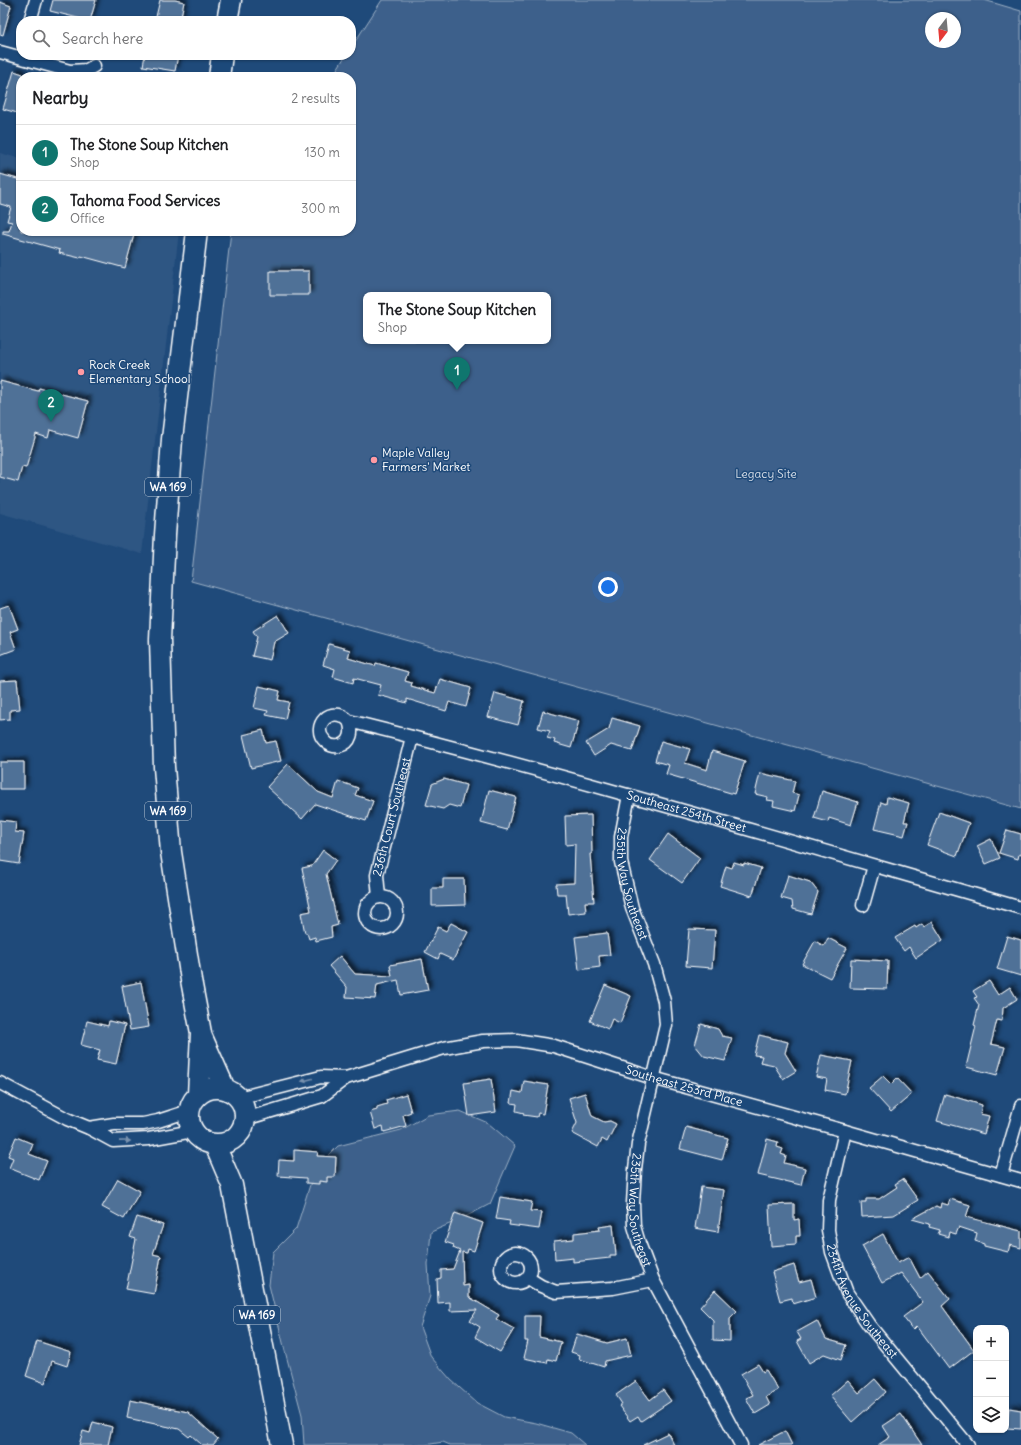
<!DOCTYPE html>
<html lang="en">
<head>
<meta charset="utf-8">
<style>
  body { margin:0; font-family:Delius,sans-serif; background:#f2f2f2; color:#202124 }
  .controls { position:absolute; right:12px; bottom:12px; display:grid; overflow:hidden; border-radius:8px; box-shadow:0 1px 3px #0004 }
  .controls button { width:36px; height:36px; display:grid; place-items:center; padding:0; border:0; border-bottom:1px solid #e0e0e0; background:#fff; color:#202124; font:20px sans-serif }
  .compass { position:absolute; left:925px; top:12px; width:36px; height:36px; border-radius:50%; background:#fff; box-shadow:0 1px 3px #0004; rotate:196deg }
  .you { position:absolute; left:608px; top:587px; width:14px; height:14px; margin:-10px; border:3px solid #fff; border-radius:50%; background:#1a73e8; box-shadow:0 0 0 6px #1a73e833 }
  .badge { display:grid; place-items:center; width:26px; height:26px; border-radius:50%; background:#0f766e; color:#fff; font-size:13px; font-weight:700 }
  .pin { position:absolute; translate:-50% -33px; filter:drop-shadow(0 1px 2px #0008) }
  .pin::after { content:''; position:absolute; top:21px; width:14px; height:12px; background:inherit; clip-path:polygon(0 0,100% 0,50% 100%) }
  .popup { position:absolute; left:363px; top:292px; width:188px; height:52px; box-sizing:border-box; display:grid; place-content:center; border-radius:8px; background:#fff; filter:drop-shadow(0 1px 3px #0005); font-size:13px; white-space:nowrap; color:#757577 }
  .popup b { font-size:15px; color:#202124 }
  .popup::after { content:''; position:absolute; left:50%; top:100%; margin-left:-8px; border:8px solid transparent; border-top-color:#fff }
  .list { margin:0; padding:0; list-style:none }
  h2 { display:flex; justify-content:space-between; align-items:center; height:52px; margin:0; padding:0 16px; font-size:17px }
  h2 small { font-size:13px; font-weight:400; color:#757577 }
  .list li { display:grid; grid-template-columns:26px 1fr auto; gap:12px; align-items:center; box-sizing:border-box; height:56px; padding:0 16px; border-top:1px solid #e0e0e0 }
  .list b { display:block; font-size:15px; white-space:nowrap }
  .list p { margin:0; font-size:13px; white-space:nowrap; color:#757577 }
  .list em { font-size:13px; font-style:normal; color:#757577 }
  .icon { flex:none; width:22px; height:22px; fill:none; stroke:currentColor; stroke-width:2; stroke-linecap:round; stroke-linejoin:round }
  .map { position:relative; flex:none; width:1021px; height:1445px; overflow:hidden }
  .search { position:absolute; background:#fff; box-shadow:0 1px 3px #0004; left:16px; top:16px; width:340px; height:44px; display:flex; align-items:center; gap:10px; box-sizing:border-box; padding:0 14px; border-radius:16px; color:#757577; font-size:15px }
  .panel { position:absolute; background:#fff; box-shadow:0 1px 3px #0004; left:16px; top:72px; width:340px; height:164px; border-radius:16px }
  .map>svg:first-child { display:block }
</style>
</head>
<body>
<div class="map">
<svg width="1021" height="1445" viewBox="0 0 1021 1445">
  <defs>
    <filter id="shadow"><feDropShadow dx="3.5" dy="-3.5" stdDeviation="2" flood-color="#0009"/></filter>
  </defs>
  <rect width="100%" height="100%" fill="#1f4a7a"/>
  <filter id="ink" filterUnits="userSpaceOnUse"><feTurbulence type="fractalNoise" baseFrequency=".025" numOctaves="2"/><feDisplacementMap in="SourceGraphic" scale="8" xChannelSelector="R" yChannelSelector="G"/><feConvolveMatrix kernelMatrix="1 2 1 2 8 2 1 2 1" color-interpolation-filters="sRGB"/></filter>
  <g filter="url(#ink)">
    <!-- built -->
    <path fill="#2e5683" d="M0,153L21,159V231H179L142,554L0,513Z"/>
    <!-- green -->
    <path fill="#3c618b" stroke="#9eb0c5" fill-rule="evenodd" d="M382,0H984L1021,11V809L191,581L231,231H351V77H332L346,55H351V48ZM931,18H955V42H931ZM366,295H548V341H366Z
      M460,1111L488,1123L515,1146L490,1204L461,1219L431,1232L428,1264L430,1296L420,1327L431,1357L451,1380L477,1403L504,1417L536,1423L571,1433L585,1445H450L443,1442L425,1445H304L302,1415L285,1351L269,1285L273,1252L296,1229L315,1169L338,1146L401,1130L428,1115Z"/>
    <!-- building -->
    <path fill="#507197" stroke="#fff" filter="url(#shadow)" d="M53,0H96L90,21L50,11Z
      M160,0H175L184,2L180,21H155Z
      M0,2L11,6L3,35L0,34Z
      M145,55L160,57V55H178L175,71L143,66Z
      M14,71L23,74L22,77H21V114L3,109Z
      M0,174L21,180V231H135L125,268L81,256L80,258L59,253L60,250L3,234V231H9L12,222L7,221L11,207L0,204Z
      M270,271H309V295H270Z
      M0,381L38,391L39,388L88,401L78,438L50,430L48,438L36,434L26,468L22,467L18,482L0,477Z
      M9,605L18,629L10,632L16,649L0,655V608Z
      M278,615L289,633L274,642L270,660L252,656L257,637L253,631Z
      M329,644L350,650L348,658L375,666L376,663L408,672L405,681L412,683L411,686L435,693L440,679L471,688L466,707L449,702L446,711L407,699V703L378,695L381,685L354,678L353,683L333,677L335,669L323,665Z
      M17,680L20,709L10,710V719L0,720V681Z
      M259,686L280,691L278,700L289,702L285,719L266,715L268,711L254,708Z
      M495,693L524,701L518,725L488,717Z
      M543,711L579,721L571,748L554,743L555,740L547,738L550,731L538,728Z
      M612,718L640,726L632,751L611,745L594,756L586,743L609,729Z
      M263,730L266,743L276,741L281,761L251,768L243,735Z
      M661,741L690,749L685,763L707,770L712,751L745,761L734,794L666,774L669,765L655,761Z
      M0,762H24V789H0Z
      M288,764L318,792L333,798L338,781L358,788L355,795L373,801L366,821L315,804L302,819L267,787Z
      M760,773L795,781L792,793L799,795L795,811L773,806L774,801L767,800L768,797L755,794Z
      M444,779L466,785L460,808L449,805L443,809L426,805L432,784Z
      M489,790L516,797L507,830L481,823Z
      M822,791L858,802L851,825L829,818L828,822L814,818Z
      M887,797L909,803L904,822H908L904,836L874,829L881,802L886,804Z
      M939,812L969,823L957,856L927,845Z
      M591,815L592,854H590L594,902H585L586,912L568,914L566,894H557L556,884L574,883L575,844L566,845L565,816Z
      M0,820L16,822L15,832L24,833L19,864L0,861Z
      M1007,830L1021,834V855L1019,854L1018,859L999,853Z
      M668,834L700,858L682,883L650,860Z
      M991,839L1000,858L986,864L977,846Z
      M323,850L336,860L326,874L338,925L331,927L332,937L316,941L315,937L309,939L307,933H305L301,913L311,911L302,868L312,866Z
      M734,862L744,865V863L761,868L752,896L720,886L726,866L732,868Z
      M788,875L810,882L818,892L811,914L793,909L792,901L781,898Z
      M443,879H464L465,905L432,906V888H443Z
      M932,922L943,940L916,958L909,947L904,951L895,938L915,926L916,928L922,924L924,927Z
      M451,923L468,932L453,960L440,954L438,959L425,952L438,927L446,931Z
      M689,929L715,930L712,968L686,966Z
      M607,933L610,955L599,956L600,967L579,970L575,937Z
      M1007,936L1021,940V976L997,969Z
      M828,938L847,948L830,978L802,964L815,941L824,946Z
      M340,956L355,974L392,976L390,965L422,959L428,990L401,995L398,980L377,985L375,999L346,997L347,987L329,966Z
      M851,959L888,961L887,989L850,988Z
      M989,981L998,995L1010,987L1017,999L1003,1008L1002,1021L997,1020L991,1044L1005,1047L997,1075L966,1067L976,1026L974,1025L979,1005L974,998L977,997L973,991Z
      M141,982L149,1027L130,1030L122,986Z
      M605,985L631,996L620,1023L612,1019L608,1029L590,1021Z
      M87,1021L108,1026L109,1021L125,1025L116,1064L97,1060L100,1050L81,1045Z
      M701,1024L718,1029L722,1036L732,1038L725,1061L704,1056L695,1045Z
      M759,1035L788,1042L785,1053L796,1071L783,1079L774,1065L760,1062L762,1056L754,1055Z
      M821,1055L852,1061L845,1094L825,1090L827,1079L816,1077Z
      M883,1076L891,1084L897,1078L912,1094L891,1112L869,1088Z
      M491,1079L496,1112L469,1116L464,1083Z
      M524,1081L548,1085L543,1114L538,1113L537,1117L523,1115L524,1113L516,1111L517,1104L511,1103L513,1091L522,1093Z
      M585,1093L592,1116L604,1122L610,1121L616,1124L607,1142L602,1139L598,1147L572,1133L577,1123L569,1098Z
      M406,1094L411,1112L403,1115L406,1126L384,1132L383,1126L375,1129L370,1112L377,1110V1107L387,1104L386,1100Z
      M945,1094L982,1105L980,1114L989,1116L984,1134L937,1121Z
      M686,1127L728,1138L722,1160L680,1149Z
      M16,1137L33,1144L29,1154L47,1161L39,1180L9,1168L13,1158L8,1156Z
      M767,1139L778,1142L777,1147L783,1149L781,1154L786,1156L784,1163L805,1168L801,1185L758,1175Z
      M294,1150L318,1152L317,1156L336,1157L335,1177H327V1182L319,1181V1184L306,1183V1178L278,1176L279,1160L294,1161Z
      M118,1179L140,1191L124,1219L102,1207Z
      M903,1179L918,1200L894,1215L862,1217L861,1202H866V1199H879L897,1187L895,1184Z
      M701,1187L724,1190L718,1232L695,1228Z
      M500,1197L532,1202L530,1211L542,1212L539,1229L509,1225L510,1221L496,1219Z
      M950,1199L970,1205L966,1217L1021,1231V1248L1010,1245L1008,1252L984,1246V1244L975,1241L977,1233L959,1227L956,1234L949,1232L948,1237L938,1234L940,1230L929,1227L930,1224L912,1219L936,1206L940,1208L941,1203L948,1205Z
      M794,1204V1220L799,1219L800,1236H796V1244L771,1246L769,1205Z
      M455,1213L483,1223L474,1251L468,1249L467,1253L462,1252L463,1286L469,1285V1297L499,1315L496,1319L514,1329L500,1352L475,1337L480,1327L470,1321L477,1310L450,1311V1302L438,1303L437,1279L441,1278V1270L453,1269L460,1251L453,1248L454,1245L445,1242Z
      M137,1217L163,1225L153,1254L161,1256L154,1294L126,1289L136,1239L130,1237Z
      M613,1225L616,1255H610V1258L573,1262V1258L555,1260L554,1241L574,1239V1233L600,1230L599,1227Z
      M883,1234L898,1263L909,1257L920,1278L928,1271L950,1299L942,1306L974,1350L949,1369L917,1326L913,1330L903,1317L923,1302L901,1273L882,1283L862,1246Z
      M794,1265L799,1282L811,1279L816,1297L793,1304L792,1298L780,1301L772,1272Z
      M715,1290L737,1311L730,1318V1341L713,1340V1320L700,1307Z
      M525,1316H540L539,1337L561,1342L556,1361L548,1359L547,1363L524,1358L528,1341H525Z
      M817,1321L826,1339L846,1345L841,1360L824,1354L809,1363L797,1341L801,1339L797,1332Z
      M577,1334L607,1343L627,1338L631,1355L605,1361L604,1367L579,1359L580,1355L571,1352Z
      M37,1341L71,1352L67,1366L52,1361L45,1383L26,1376Z
      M758,1364L763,1372L766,1370L778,1390L766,1397L770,1405L755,1414L746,1398L753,1395L741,1374Z
      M875,1379L886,1392L852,1422L830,1396L848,1380L859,1393Z
      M636,1381L650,1400L663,1390L671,1401L641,1421L638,1416L630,1421L619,1406L622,1404L616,1395Z
      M130,1400L188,1412L218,1439L213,1445H202L191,1435L189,1437L179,1429L127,1418Z
      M1009,1408L1021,1410V1429L1007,1428Z
      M901,1414L922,1445H878L890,1437L883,1426Z
      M93,1422L112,1427L108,1445H79L83,1431L90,1433Z
      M785,1431L792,1445H758Z
      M668,1433L674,1445H643Z"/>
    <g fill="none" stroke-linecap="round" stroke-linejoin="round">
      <!-- street casing -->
      <g stroke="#fff" stroke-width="15">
        <g id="street">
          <path d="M30,21L36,0"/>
          <path d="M0,52L70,71L87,70L94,66"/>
          <path id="s1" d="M349,721C353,731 352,743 339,746C334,747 328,745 325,741C310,727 331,703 349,721C575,777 798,844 1021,908"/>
          <path id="s2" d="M629,795L621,837V862L632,908L654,964L664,1001L666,1025L638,1144L635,1169L633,1203L634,1226L639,1243L653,1280L741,1445"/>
          <path id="s3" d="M379,897L377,875L412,737"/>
          <circle cx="381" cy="913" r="16"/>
          <path d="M863,905L874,866"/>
          <path d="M0,1083L67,1119L89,1128L113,1141L149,1139L193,1131"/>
          <path d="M238,1098L321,1077L346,1078"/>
          <path id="s4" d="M245,1119L322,1096L346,1078L444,1048L483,1041L516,1040L554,1046L653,1078L845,1131L1021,1181"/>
          <path d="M89,1128L114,1124H143L158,1121L189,1111"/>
          <path id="s5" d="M845,1131L829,1200L828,1230L832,1252L847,1293L869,1325L968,1445"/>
          <path d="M1001,1175L1021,1106"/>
          <circle cx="516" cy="1268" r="15"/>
          <path d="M528,1278L541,1286L556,1292L613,1288L653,1280"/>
        </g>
      </g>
      <!-- primary casing -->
      <g stroke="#fff" stroke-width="23">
        <path id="primary" d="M227,21L231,0
          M219,77L222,55
          M197,231L172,439L165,535L160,640L164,767L171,852L191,980L201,1033L198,1095
          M202,1037L225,1089
          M189 1116a28 28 0 1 1 56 0a28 28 0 1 1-56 0Z
          M215,1145L232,1185L282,1445"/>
      </g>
      <!-- street -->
      <use href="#street" stroke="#1f4a7a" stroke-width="12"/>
      <!-- primary -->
      <use href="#primary" stroke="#1f4a7a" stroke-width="20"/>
    </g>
    <!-- one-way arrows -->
    <defs><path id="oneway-solid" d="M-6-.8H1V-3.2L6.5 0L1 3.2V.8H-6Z"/></defs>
    <g fill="#7992af">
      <use href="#oneway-solid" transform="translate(307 1080) rotate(166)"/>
      <use href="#oneway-solid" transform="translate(125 1141) rotate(-1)"/>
    </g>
  </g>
  <!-- markers -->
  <g fill="#ff9aa2" stroke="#1f4a7a" stroke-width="1.5">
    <circle cx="81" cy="372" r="4"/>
    <circle cx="374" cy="460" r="4"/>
  </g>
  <g text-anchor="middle" stroke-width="3" stroke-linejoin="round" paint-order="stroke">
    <!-- shield labels -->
    <g fill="#1f4a7a" stroke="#bcc9d7" stroke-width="1">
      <rect x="145" y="478" width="46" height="18" rx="3"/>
      <rect x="145" y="802" width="46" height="18" rx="3"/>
      <rect x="234" y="1306" width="46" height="18" rx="3"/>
    </g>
    <g font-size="11" font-weight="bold" fill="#fff">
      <text x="168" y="491">WA 169</text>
      <text x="168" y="815">WA 169</text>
      <text x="257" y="1319">WA 169</text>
    </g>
    <!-- poi labels -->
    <g font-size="12" fill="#fff" stroke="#1f4a7a" text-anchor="start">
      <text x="89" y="369">Rock Creek<tspan x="89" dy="14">Elementary School</tspan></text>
      <text x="382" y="457">Maple Valley<tspan x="382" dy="14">Farmers' Market</tspan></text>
    </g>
    <!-- park labels -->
    <g font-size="12" fill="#d8dfe8" stroke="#1f4a7a">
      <text x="766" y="478">Legacy Site</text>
    </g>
    <!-- street labels -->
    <g font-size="12" fill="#fff" stroke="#1f4a7a">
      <text dy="4" stroke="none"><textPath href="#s1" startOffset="448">Southeast 254th Street</textPath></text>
      <text dy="4" stroke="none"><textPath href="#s3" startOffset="82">236th Court Southeast</textPath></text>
      <text dy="4" stroke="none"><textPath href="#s2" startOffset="91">235th Way Southeast</textPath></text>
      <text dy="4" stroke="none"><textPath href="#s4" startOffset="460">Southeast 253rd Place</textPath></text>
      <text dy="4" stroke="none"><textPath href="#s2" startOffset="427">235th Way Southeast</textPath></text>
      <text dy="4" stroke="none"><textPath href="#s5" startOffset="181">234th Avenue Southeast</textPath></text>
    </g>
  </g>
</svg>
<div class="controls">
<button>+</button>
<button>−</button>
<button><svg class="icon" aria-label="layers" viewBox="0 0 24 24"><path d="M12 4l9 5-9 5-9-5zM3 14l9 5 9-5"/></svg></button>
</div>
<svg class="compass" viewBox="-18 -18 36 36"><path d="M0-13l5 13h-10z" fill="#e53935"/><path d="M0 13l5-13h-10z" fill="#757577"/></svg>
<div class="you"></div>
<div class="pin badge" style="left:457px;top:390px">1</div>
<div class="popup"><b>The Stone Soup Kitchen</b>Shop</div>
<div class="pin badge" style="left:51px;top:422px">2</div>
<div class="search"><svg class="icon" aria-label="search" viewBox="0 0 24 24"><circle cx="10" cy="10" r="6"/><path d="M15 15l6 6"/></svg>Search here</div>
<section class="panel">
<h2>Nearby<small>2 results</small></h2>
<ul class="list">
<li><span class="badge">1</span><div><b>The Stone Soup Kitchen</b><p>Shop</p></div><em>130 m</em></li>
<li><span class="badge">2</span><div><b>Tahoma Food Services</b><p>Office</p></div><em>300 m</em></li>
</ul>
</section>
</div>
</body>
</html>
